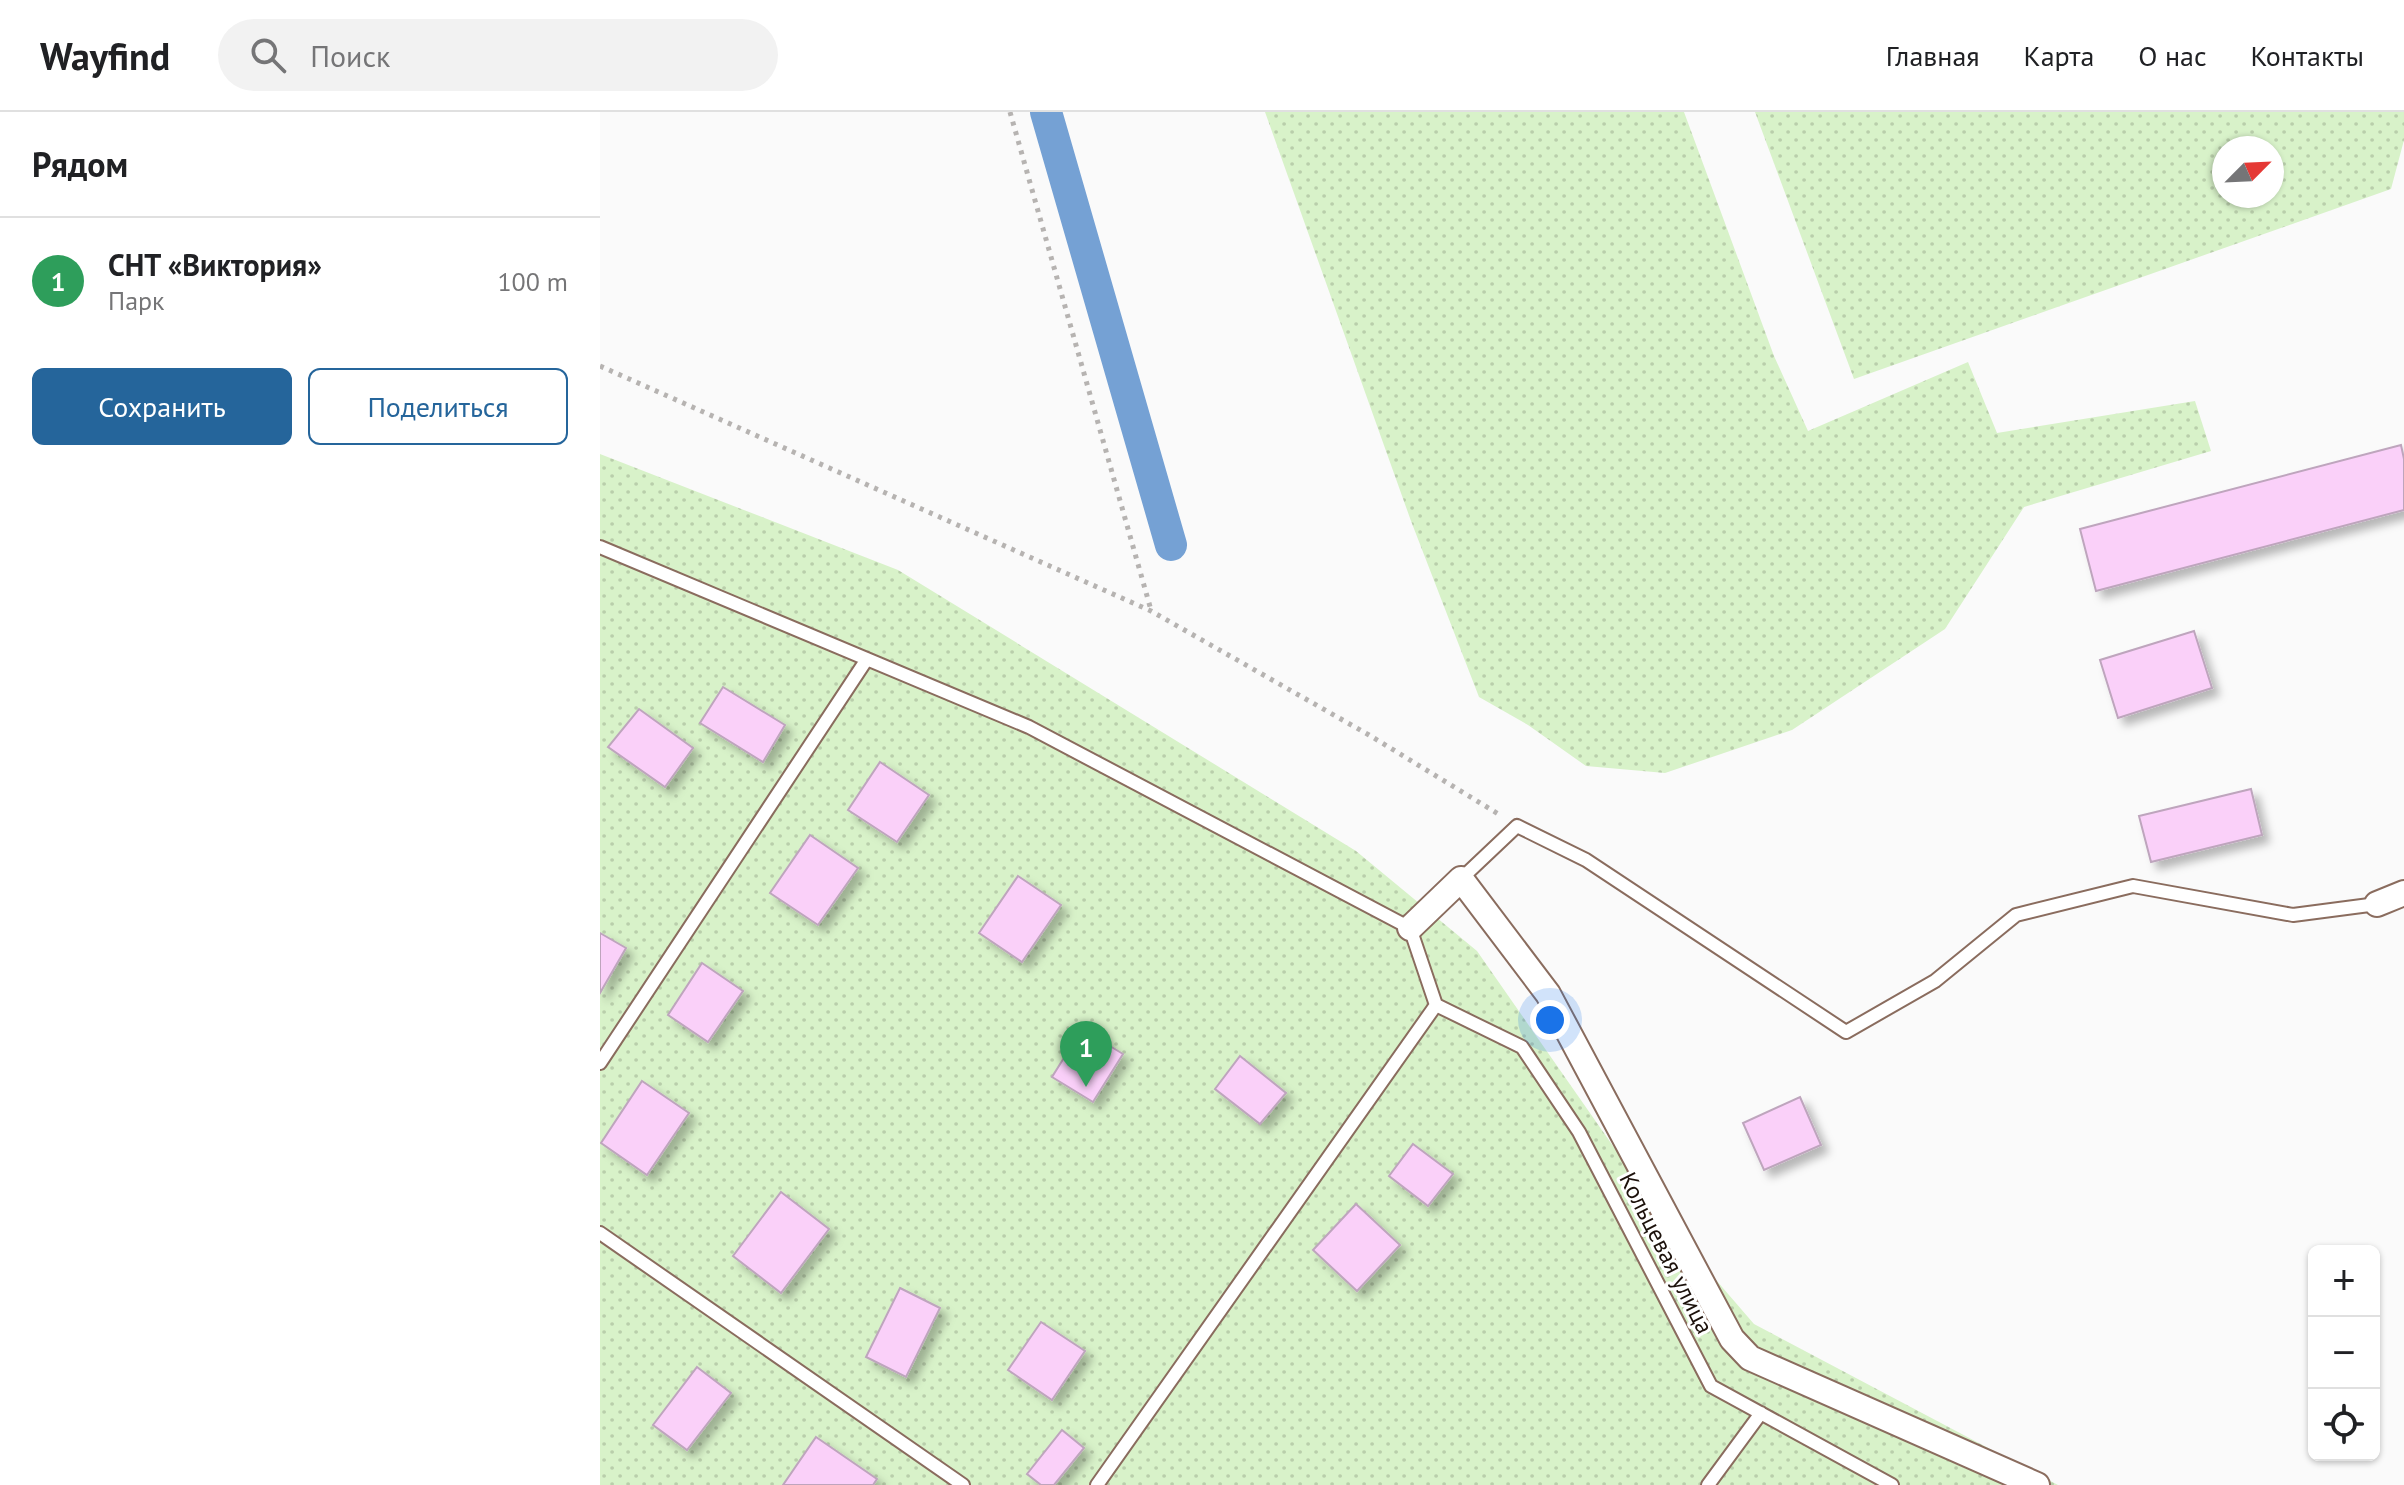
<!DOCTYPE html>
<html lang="ru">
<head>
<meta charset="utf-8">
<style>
  body { margin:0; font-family:"PT Sans",sans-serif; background:#f2f2f2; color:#202124 }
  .controls { position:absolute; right:24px; bottom:24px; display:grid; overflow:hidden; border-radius:12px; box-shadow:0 2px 6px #0004 }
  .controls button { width:72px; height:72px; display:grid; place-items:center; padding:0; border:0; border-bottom:2px solid #e0e0e0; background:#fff; color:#202124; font:40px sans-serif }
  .compass { position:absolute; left:1612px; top:24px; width:72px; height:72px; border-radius:50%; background:#fff; box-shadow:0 2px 6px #0004; rotate:66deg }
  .you { position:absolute; left:950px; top:908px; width:28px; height:28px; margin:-20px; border:6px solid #fff; border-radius:50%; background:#1a73e8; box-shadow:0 0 0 12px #1a73e833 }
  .badge { display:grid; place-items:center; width:52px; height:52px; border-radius:50%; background:#25659b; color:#fff; font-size:26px; font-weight:700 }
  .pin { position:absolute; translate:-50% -66px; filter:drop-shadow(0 2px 4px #0008) }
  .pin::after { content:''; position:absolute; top:42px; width:28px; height:24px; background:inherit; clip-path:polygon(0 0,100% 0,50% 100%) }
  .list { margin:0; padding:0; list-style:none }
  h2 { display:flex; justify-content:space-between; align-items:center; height:104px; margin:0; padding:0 32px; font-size:34px }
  h2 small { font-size:26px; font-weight:400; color:#757577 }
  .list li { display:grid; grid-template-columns:52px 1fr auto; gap:24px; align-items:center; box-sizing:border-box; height:128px; padding:0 32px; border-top:2px solid #e0e0e0 }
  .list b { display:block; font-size:30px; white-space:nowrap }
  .list p { margin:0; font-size:26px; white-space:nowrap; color:#757577 }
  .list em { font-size:26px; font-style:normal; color:#757577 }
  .actions { display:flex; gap:16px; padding:24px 32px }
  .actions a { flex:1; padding:18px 0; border:2px solid #25659b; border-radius:12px; text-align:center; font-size:28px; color:#25659b }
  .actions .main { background:#25659b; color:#fff }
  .icon { flex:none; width:44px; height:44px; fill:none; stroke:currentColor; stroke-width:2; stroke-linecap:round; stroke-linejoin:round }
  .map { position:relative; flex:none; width:1804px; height:1373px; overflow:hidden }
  header { display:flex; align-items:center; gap:48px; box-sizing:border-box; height:112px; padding:0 40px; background:#fff; border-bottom:2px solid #e0e0e0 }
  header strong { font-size:38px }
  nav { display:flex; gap:44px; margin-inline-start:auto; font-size:28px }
  .search { width:560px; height:72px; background:#f2f2f2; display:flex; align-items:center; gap:20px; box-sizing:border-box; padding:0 28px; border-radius:44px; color:#757577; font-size:30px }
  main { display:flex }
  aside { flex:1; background:#fff }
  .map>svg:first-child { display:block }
</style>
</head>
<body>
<header>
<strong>Wayfind</strong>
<div class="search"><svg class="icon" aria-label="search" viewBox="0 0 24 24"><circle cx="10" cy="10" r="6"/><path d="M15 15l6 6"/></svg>Поиск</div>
<nav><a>Главная</a><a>Карта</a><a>О нас</a><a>Контакты</a></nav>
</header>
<main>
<aside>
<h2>Рядом<small></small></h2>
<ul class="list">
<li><span class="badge" style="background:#2e9e5b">1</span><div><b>СНТ «Виктория»</b><p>Парк</p></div><em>100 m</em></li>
</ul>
<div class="actions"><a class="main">Сохранить</a><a>Поделиться</a></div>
</aside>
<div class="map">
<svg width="1804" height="1373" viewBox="0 0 1804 1373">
  <defs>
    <pattern id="garden-dots" width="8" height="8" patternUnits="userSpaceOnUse" patternTransform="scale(2)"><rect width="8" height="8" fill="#d8f2c9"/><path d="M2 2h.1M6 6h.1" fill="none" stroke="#b9ceab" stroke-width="1.8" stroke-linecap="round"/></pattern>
    <filter id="shadow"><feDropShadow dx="7" dy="7" stdDeviation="4" flood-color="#0004"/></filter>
  </defs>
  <rect width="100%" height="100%" fill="#fafafa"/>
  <!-- garden -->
  <path fill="url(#garden-dots)" fill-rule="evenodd" d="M665,0H1084L1174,244L1208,319L1368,250L1397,321L1595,289L1611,339L1424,395L1345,517L1192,618L1065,661L986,654L928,613L879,585L811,409Z
    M1155,0H1804V28L1791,77L1254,267ZM1624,36H1672V84H1624Z
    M0,342L298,458L756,739L877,839L1066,1110L1154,1212L1458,1373H0Z"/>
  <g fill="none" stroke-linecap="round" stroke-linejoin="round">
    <!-- canal -->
    <path stroke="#75a1d4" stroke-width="32" d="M446,0L571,433"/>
  </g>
  <!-- building -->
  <path fill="#fad0f9" stroke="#bea5bd" stroke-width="2" filter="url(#shadow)" d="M1801,333L1804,347V398L1496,479L1480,417Z
    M1594,519L1612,576L1518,606L1500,548Z
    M123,575L185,613L163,650L100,611Z
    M39,597L93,636L65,675L8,635Z
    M280,650L329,683L297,730L248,698Z
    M1651,677L1662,723L1551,750L1539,704Z
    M210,723L258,756L218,813L170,781Z
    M418,764L461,793L422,850L379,821Z
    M0,821L26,836L0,881Z
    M102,851L143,879L108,930L68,903Z
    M482,917L523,942L493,990L452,965Z
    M640,944L686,981L660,1012L615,977Z
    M42,969L89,1001L47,1063L1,1031Z
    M1200,985L1221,1033L1164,1058L1143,1011Z
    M813,1032L853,1062L828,1094L789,1064Z
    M181,1080L229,1117L181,1181L133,1144Z
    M756,1092L800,1133L757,1179L713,1138Z
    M300,1176L340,1196L306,1265L266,1245Z
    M441,1210L485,1239L452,1288L408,1258Z
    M97,1255L131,1281L87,1338L53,1313Z
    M462,1318L484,1336L454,1373H441L427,1362Z
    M216,1325L277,1367L273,1373H183Z"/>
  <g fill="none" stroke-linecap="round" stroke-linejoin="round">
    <!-- service casing -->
    <g stroke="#8a6c5e" stroke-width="16">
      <path id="service" d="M0,435L429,615L810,816L836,893L497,1373
        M861,767L917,714L986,748L1246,920L1335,869L1416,803L1533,774L1693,803L1777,792
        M836,893L922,935L979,1020L1111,1274L1292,1373
        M0,951L267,547
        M0,1121L363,1373
        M1108,1373L1161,1301"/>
    </g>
    <!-- minor casing -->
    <g stroke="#8a6c5e" stroke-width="28">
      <path id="minor" d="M1777,792L1804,781
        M810,816L861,767L948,882L1132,1227L1150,1246L1437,1373"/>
    </g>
    <!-- path -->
    <path stroke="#b6b3b1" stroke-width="5" stroke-dasharray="4 6" stroke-linecap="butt" d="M410,0L551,498
      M0,254L551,499L769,623L900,703"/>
    <!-- service -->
    <use href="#service" stroke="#fff" stroke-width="12"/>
    <!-- minor -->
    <use href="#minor" stroke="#fff" stroke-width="24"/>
  </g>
  <g text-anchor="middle" stroke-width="6" stroke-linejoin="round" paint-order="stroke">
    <!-- street labels -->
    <g font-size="24" fill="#1c110b" stroke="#fff">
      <text transform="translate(1066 1141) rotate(63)" y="8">Кольцевая улица</text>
    </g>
  </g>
</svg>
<div class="controls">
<button>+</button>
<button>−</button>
<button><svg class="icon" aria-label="locate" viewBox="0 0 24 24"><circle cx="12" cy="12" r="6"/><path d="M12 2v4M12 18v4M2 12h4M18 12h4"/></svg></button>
</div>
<svg class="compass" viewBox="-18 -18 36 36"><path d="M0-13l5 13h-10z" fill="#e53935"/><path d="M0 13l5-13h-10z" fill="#757577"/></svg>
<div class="you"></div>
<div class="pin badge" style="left:486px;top:975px;background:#2e9e5b">1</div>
</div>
</main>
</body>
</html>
